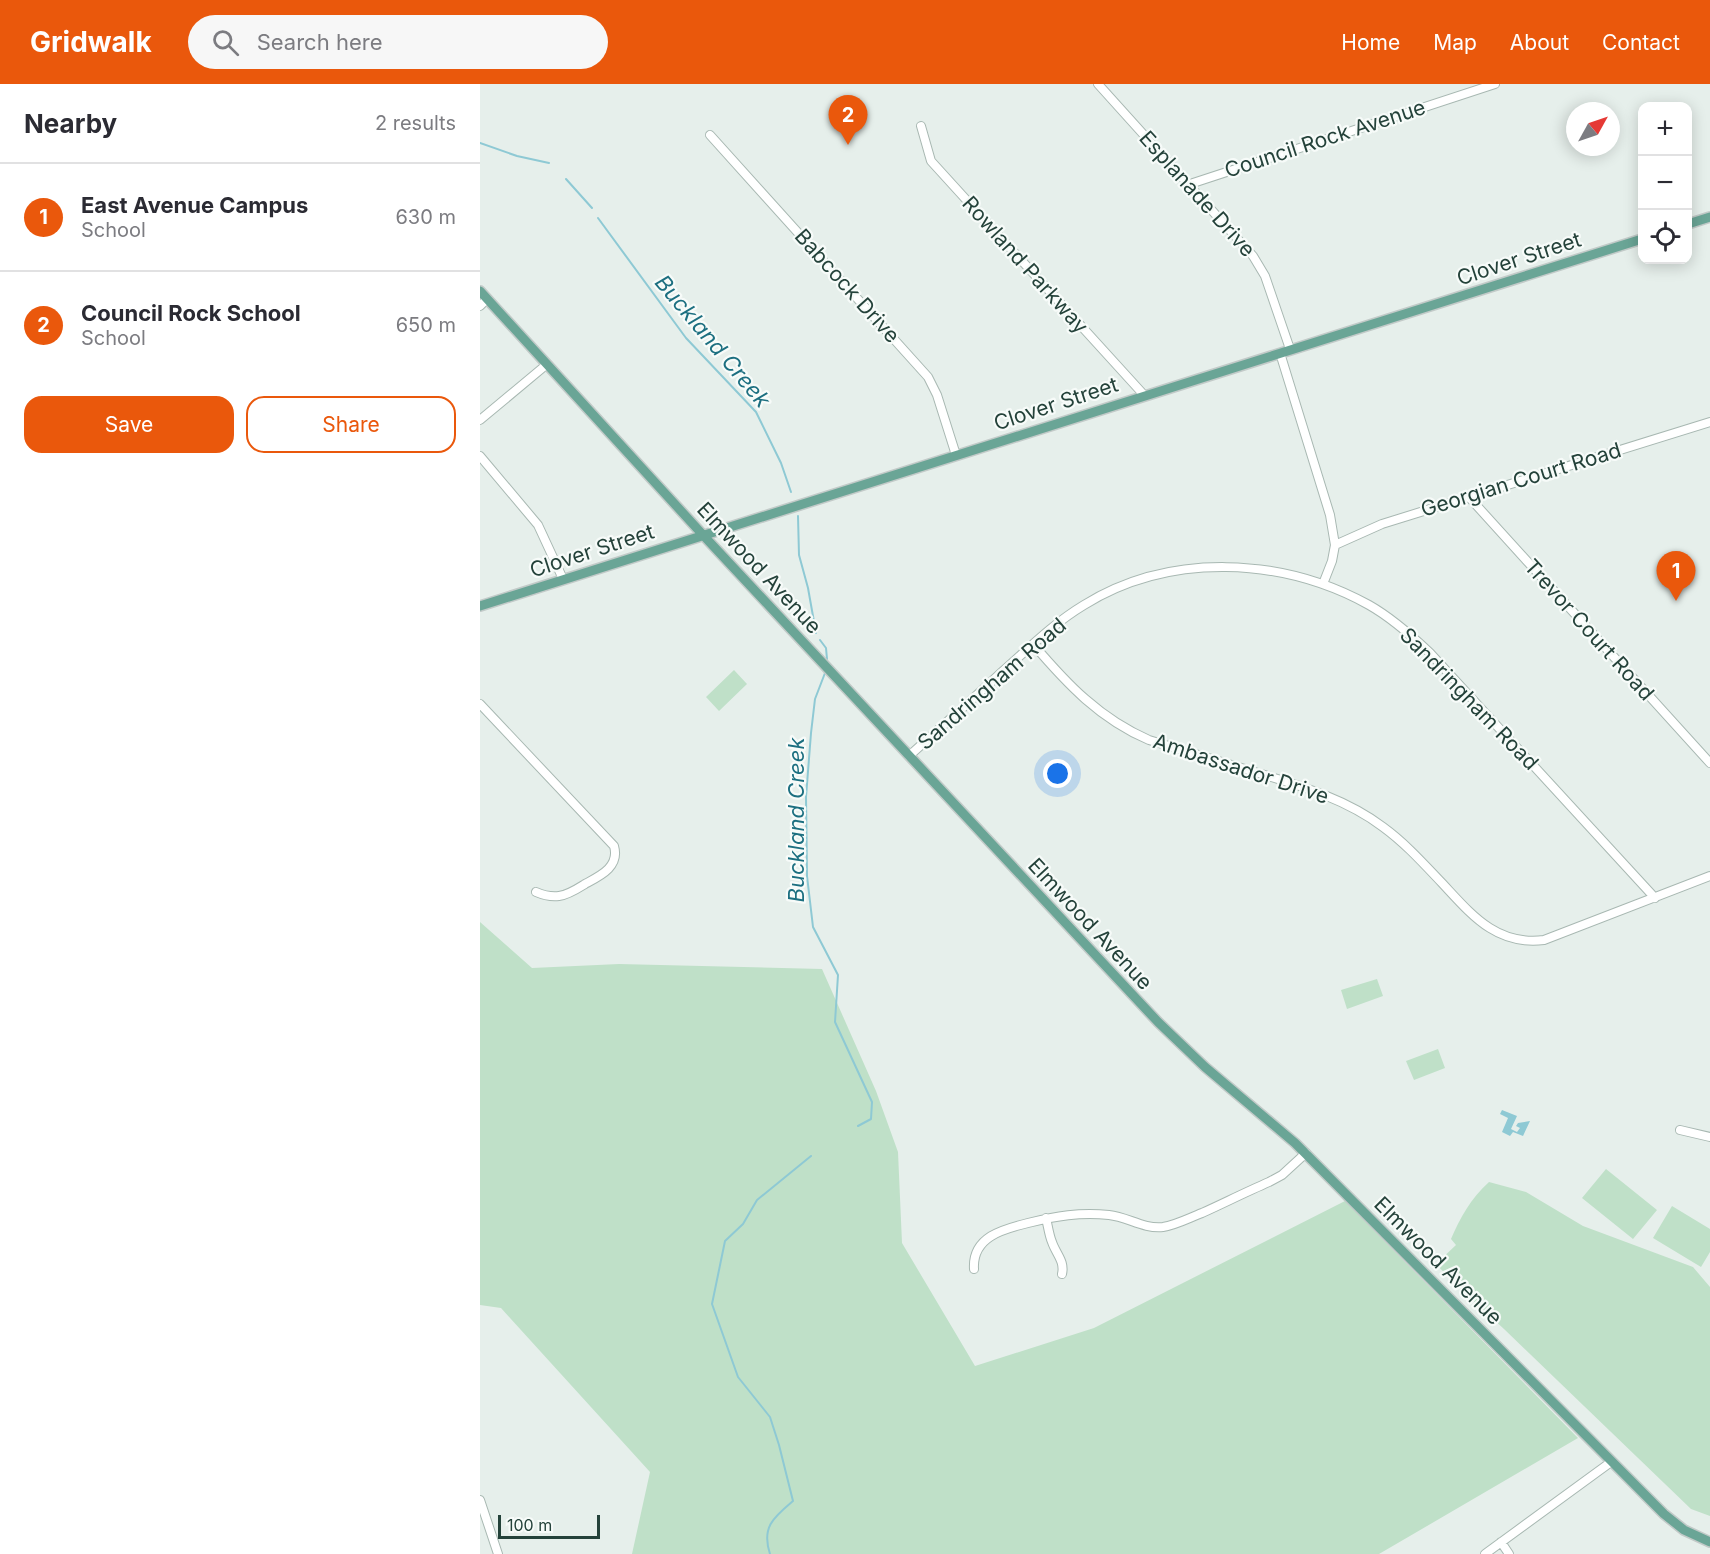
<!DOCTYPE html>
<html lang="en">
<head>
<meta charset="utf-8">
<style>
  body { margin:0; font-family:Inter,sans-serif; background:#f7f7f7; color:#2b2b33 }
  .controls { position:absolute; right:18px; top:18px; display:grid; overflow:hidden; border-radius:12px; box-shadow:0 3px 15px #0003 }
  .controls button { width:54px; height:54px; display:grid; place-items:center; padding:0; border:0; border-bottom:2px solid #e1e1e2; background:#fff; color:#2b2b33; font:30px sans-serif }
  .compass { position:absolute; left:1086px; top:18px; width:54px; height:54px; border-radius:50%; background:#fff; box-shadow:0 3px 15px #0003; rotate:50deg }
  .scale { position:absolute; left:18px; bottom:15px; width:102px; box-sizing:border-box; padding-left:6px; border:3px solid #24423a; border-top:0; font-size:16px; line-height:21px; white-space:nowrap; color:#24423a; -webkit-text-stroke:4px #f7fbf9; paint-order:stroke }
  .you { position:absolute; left:578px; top:690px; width:21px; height:21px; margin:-15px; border:4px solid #fff; border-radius:50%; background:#1a73e8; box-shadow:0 0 0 9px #1a73e833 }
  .badge { display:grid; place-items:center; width:39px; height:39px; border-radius:50%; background:#ea580c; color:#fff; font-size:20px; font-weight:700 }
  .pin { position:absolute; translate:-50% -50px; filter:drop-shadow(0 2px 3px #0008) }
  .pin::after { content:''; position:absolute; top:32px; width:21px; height:18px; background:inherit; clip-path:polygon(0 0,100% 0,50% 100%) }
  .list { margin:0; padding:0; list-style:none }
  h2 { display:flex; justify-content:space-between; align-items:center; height:78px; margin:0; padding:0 24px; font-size:26px }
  h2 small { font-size:20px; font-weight:400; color:#7c7c81 }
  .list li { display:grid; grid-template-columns:39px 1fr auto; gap:18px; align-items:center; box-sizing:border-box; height:108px; padding:0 24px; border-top:2px solid #e1e1e2 }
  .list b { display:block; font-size:22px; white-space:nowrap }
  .list p { margin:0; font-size:20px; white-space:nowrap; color:#7c7c81 }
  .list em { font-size:20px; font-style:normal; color:#7c7c81 }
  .actions { display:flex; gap:12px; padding:18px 24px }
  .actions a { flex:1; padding:14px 0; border:2px solid #ea580c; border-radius:18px; text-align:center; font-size:21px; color:#ea580c }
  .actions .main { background:#ea580c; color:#fff }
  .icon { flex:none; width:33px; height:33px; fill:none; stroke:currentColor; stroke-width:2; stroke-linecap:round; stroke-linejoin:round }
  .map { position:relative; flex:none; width:1230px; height:1470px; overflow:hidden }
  header { display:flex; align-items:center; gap:36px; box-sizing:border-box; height:84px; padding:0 30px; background:#ea580c; color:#fff }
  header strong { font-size:28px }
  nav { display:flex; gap:33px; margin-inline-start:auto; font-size:21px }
  .search { width:420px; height:54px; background:#f7f7f7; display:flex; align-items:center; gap:15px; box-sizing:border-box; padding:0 21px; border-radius:33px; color:#7c7c81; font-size:22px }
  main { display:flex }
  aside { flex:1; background:#fff }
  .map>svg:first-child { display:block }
</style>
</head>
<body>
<header>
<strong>Gridwalk</strong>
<div class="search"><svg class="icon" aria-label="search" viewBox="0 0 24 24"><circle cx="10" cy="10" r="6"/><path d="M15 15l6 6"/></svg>Search here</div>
<nav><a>Home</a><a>Map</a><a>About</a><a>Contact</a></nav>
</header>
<main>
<aside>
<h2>Nearby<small>2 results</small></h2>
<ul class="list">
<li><span class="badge">1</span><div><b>East Avenue Campus</b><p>School</p></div><em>630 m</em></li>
<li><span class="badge">2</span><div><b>Council Rock School</b><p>School</p></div><em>650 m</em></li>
</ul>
<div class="actions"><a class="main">Save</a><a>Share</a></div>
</aside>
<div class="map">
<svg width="1230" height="1470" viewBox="0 0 1230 1470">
  <rect width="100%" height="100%" fill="#e6efeb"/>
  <!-- green -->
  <path fill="#bfe0c8" d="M254,586L267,600L239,627L226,613Z
    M0,838L52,884L139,880L342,885L396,1007L418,1068L422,1159L495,1282L614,1244L865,1117L1098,1354L899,1470H152L170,1388L21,1224L0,1221Z
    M897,895L903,912L867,925L861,906Z
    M958,965L965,984L934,996L926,977Z
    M1126,1085L1177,1126L1153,1155L1102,1114Z
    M1009,1098L1046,1108L1103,1142L1213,1183L1230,1203V1432L1211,1425L1024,1245L975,1200L956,1180L976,1161L971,1155C980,1134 991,1114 1009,1098Z
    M1192,1122L1230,1145V1168L1221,1183L1173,1154Z"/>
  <!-- water -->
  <path fill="#8ec9d4" d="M1022,1026L1037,1032L1031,1045L1037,1048L1040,1044L1036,1042L1038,1039L1050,1037L1043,1052L1033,1048L1030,1052L1022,1048L1028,1034L1020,1030Z"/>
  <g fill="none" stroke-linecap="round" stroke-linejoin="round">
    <!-- stream -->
    <path stroke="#8ec9d4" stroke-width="2" d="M0,59L37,72L69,79
      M86,95L112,124
      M118,134L206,254L276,328L301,379L311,408
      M318,432L319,471L328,504L336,549
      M340,556L346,564L347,575
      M345,589L335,615L331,649L326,713L327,792L333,843L358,891L355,938L392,1018L391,1035L378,1042
      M290,1470C281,1443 294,1433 313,1417L299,1361L290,1333L258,1293L232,1220L245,1157L263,1140L277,1116L331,1072"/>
    <!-- minor casing -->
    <g stroke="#a8b8b2" stroke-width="10">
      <path id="minor" d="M618,0L773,172L785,192L810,265
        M441,42L451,77L664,311
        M230,51L448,293L457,311L476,371
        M710,100L1015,0
        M0,222L7,215
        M800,269L850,431L855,461L852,477L843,500
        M0,336L66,281
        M0,372L58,441L83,495
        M988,412L1230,679
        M855,461L902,440L1230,338
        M553,560C587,600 620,635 669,656C706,667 742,678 778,689C821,702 866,715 903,743C925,759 943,779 962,799C991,830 1016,862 1064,856L1230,792
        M0,620L134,762C140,783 120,792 105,800C97,805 88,811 79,812C71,813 63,811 56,808
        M429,672C460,644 492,616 523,587C549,564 574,539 604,521C690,468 802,473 889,521C912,534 931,551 950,569L1175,814
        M1200,1046L1230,1053
        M566,1134C568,1142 569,1151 572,1158C576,1170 585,1177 582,1190
        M494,1185C492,1153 523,1145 548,1139C576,1132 600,1128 629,1131C648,1133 663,1145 683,1143C696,1141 709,1134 722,1129C744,1119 766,1108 789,1098L802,1091L826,1069
        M0,1416L18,1470
        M1021,1458L1029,1470
        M1005,1470L1131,1378"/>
    </g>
    <!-- major casing -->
    <g stroke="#c2cac8" stroke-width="12">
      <path id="major" d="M1208,140L1230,133
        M0,207L223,451L678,938L725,983L815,1059L1184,1430L1204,1446L1230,1458
        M0,522L1162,155"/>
    </g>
    <!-- minor -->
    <use href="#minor" stroke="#fff" stroke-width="8"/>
    <!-- major -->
    <use href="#major" stroke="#6aa596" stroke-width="9"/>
  </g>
  <g text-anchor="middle" stroke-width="4.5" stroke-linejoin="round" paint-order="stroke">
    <!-- street labels -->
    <g font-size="21" fill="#24423a" stroke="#f7fbf9">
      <text transform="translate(845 55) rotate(-18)" y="7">Council Rock Avenue</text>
      <text transform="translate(717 110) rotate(48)" y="7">Esplanade Drive</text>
      <text transform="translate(1039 175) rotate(-18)" y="7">Clover Street</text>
      <text transform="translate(545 181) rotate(48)" y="7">Rowland Parkway</text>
      <text transform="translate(367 202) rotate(48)" y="7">Babcock Drive</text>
      <text transform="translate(576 320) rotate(-18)" y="7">Clover Street</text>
      <text transform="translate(1041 396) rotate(-17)" y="7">Georgian Court Road</text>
      <text transform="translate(112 467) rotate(-18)" y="7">Clover Street</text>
      <text transform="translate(279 484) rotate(47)" y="7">Elmwood Avenue</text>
      <text transform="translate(1109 546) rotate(48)" y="7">Trevor Court Road</text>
      <text transform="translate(512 600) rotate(-41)" y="7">Sandringham Road</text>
      <text transform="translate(989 615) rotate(46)" y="7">Sandringham Road</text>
      <text transform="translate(761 685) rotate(18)" y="7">Ambassador Drive</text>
      <text transform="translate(610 840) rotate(47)" y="7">Elmwood Avenue</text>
      <text transform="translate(958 1177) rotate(45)" y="7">Elmwood Avenue</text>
    </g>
    <!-- water labels -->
    <g font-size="22" font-style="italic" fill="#1c6f80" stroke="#f7fbf9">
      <text transform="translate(233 257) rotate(50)" y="8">Buckland Creek</text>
      <text transform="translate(316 736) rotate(-90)" y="8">Buckland Creek</text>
    </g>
  </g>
</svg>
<div class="controls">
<button>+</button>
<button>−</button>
<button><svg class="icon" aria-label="locate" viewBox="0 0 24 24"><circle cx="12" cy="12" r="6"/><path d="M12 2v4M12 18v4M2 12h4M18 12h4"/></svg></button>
</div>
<svg class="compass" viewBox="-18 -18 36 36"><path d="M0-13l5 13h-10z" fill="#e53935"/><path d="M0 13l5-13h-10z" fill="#7c7c81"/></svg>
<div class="scale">100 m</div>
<div class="you"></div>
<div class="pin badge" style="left:1196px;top:517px">1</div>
<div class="pin badge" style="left:368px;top:61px">2</div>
</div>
</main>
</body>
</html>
